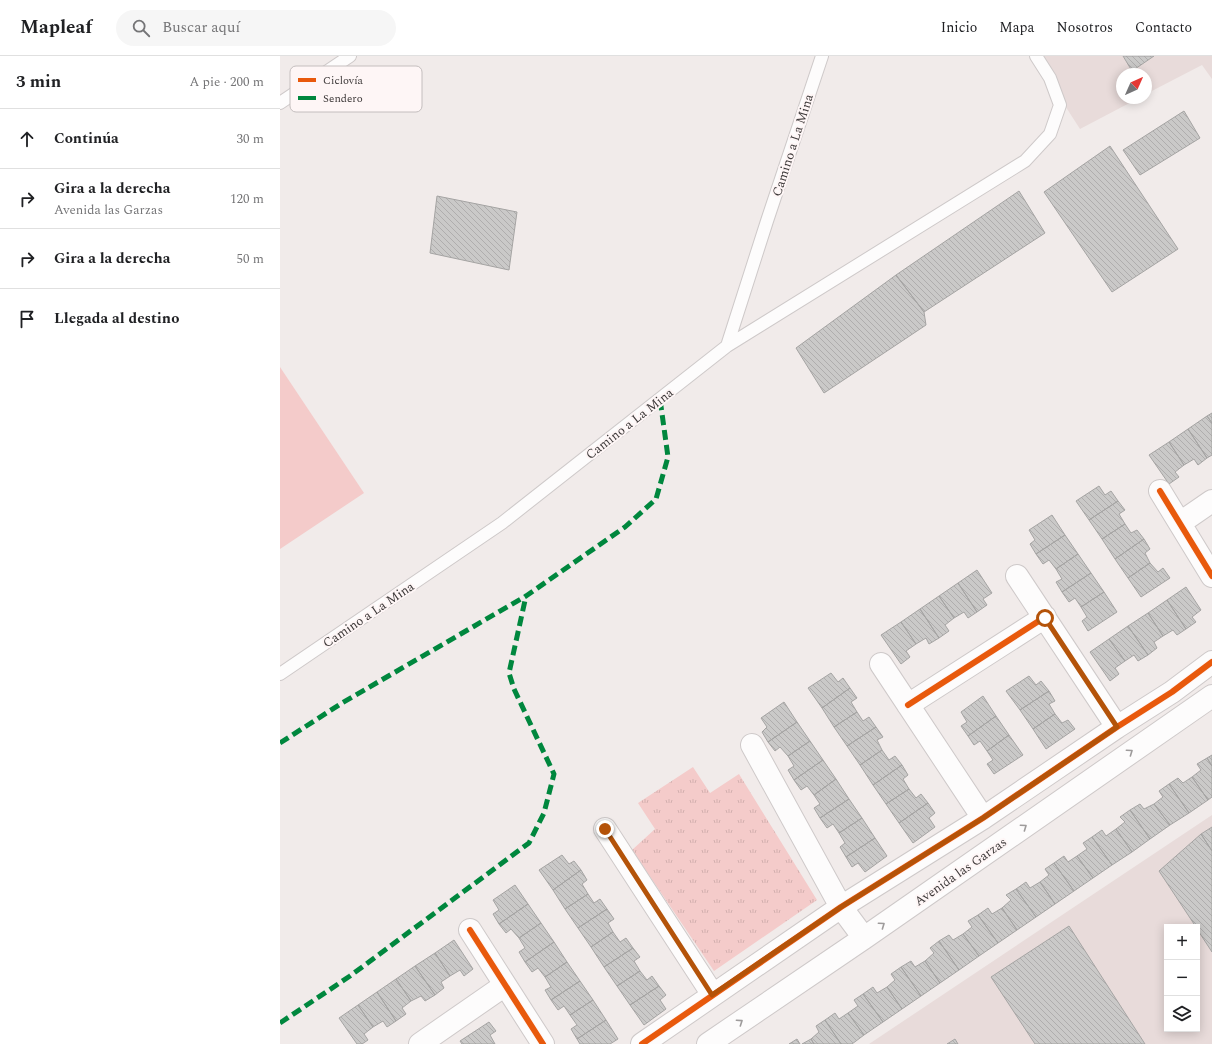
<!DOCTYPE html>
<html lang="es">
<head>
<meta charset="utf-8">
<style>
  body { margin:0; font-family:Spectral,serif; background:#f6f6f6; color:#202124 }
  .controls { position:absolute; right:12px; bottom:12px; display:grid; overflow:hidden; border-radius:0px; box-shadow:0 2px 10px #0003 }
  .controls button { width:36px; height:36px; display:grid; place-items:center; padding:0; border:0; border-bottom:1px solid #e0e0e0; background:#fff; color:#202124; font:20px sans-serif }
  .compass { position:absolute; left:836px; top:12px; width:36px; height:36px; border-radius:50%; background:#fff; box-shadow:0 2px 10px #0003; rotate:45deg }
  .stop { position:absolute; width:12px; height:12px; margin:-9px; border:3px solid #b45309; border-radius:50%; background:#fff }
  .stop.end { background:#b45309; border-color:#fff; box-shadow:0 1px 4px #0008 }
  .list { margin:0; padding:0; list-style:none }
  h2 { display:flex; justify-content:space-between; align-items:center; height:52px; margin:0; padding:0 16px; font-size:17px }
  h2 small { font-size:13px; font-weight:400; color:#757577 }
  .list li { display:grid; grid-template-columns:26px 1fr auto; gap:12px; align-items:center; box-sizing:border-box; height:60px; padding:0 16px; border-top:1px solid #e0e0e0 }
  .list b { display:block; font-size:15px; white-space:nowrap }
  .list p { margin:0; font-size:13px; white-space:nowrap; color:#757577 }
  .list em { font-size:13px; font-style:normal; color:#757577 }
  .icon { flex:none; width:22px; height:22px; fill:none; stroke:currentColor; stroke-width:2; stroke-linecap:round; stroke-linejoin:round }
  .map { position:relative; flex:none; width:932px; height:988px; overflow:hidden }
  header { display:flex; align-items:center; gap:24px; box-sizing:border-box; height:56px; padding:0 20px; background:#fff; border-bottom:1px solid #e0e0e0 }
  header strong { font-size:19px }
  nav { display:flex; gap:22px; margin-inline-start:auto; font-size:14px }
  .search { width:280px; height:36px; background:#f6f6f6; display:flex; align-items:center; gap:10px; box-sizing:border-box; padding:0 14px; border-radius:22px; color:#757577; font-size:15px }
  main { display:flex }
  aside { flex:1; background:#fff }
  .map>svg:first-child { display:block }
</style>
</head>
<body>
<header>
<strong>Mapleaf</strong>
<div class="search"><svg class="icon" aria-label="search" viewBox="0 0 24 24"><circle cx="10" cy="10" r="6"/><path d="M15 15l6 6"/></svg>Buscar aquí</div>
<nav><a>Inicio</a><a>Mapa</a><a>Nosotros</a><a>Contacto</a></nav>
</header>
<main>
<aside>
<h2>3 min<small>A pie · 200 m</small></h2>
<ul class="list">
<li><svg class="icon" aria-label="ahead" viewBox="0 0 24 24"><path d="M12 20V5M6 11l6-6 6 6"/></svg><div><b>Continúa</b></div><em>30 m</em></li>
<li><svg class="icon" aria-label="right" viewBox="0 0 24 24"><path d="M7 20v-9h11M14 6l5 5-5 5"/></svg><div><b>Gira a la derecha</b><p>Avenida las Garzas</p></div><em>120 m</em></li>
<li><svg class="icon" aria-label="right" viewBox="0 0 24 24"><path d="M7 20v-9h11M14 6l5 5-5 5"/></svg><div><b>Gira a la derecha</b></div><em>50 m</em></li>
<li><svg class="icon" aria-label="arrive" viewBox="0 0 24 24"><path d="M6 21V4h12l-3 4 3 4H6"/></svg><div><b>Llegada al destino</b></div></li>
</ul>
</aside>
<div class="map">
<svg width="932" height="988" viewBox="0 0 932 988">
  <defs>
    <pattern id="grass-tufts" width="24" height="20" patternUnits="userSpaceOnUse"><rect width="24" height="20" fill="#f4cbca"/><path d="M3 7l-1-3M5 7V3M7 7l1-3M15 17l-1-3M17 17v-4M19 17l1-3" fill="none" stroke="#d2afae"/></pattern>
    <pattern id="building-back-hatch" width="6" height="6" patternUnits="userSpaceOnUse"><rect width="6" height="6" fill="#cac9c8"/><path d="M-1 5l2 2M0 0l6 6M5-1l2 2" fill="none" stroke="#afadad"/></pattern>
  </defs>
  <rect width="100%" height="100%" fill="#f1ebea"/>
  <!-- built -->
  <path fill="#e8dbda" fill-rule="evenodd" d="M753,0H932V23L922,9L866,38V18H842V42H859L800,73Z
    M932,759V988H589ZM887,871H917V973H887Z"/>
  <!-- grass -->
  <path fill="url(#grass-tufts)" d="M413,711L430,737L459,718L537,844L434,915L352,794L375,773L358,747Z"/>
  <!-- pitch -->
  <path fill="#f4cbca" d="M0,311L84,437L0,493Z"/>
  <!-- building -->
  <path fill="url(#building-back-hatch)" stroke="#a5a4a3" d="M843,0H874L852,15Z
    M904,55L920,82L860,119L843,94Z
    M830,90L898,193L832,236L764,136Z
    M739,135L765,177L644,256L616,219Z
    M157,140L237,156L229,214L150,197Z
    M616,219L644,256L646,269L544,337L516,292Z
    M932,357V367L927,360Z
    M927,360L932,367V399L927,402L908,373Z
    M908,373L927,402L918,409L914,403L904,409L889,386Z
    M889,386L904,409L895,416L899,421L889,428L869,399Z
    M819,430L825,439L831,435L838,445L809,464L796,445Z
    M838,445L845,454L839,458L845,468L822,483L809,464Z
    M772,459L785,479L756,498L750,488L755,484L749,474Z
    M845,468L851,477L857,474L864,483L835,503L822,483Z
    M785,479L798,498L776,513L769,504L763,508L756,498Z
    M864,483L870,493L865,497L870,507L848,522L835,503Z
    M798,498L811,517L782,536L776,526L782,523L776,513Z
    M870,507L878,516L883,512L890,522L861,541L848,522Z
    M697,514L712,537L703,543L707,549L697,556L678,527Z
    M811,517L824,536L801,551L795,542L789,546L782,536Z
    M678,527L697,556L688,562L684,556L674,562L659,540Z
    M906,531L921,554L912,561L916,566L906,573L887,544Z
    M824,536L837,556L808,575L802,565L807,561L801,551Z
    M659,540L674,562L665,569L669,575L659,582L640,553Z
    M887,544L906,573L897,579L893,574L883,580L868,557Z
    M640,553L659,582L649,588L646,582L636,588L621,566Z
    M868,557L883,580L874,586L877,592L868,599L848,570Z
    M621,566L636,588L626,595L630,601L621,608L601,579Z
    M848,570L868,599L858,605L854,599L845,605L829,583Z
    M829,583L845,605L835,612L839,618L830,625L810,596Z
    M551,617L558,626L563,622L570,632L542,652L528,632Z
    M749,620L756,629L761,625L769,635L740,654L726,635Z
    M570,632L577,642L571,646L577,656L554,671L542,652Z
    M769,635L775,645L769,648L775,658L753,673L740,654Z
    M703,640L716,660L688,680L681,670L687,666L681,656Z
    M504,646L517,666L488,686L482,676L487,671L481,662Z
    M577,656L583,665L589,661L596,671L567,690L554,671Z
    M775,658L782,667L788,664L795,673L766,693L753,673Z
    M716,660L729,679L707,695L700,685L694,689L688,680Z
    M517,666L530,685L508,700L500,691L495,695L488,686Z
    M596,671L603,681L597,684L602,694L580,709L567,690Z
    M729,679L743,699L714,718L707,708L713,704L707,695Z
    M530,685L543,704L514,724L508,714L514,710L508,700Z
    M602,694L609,704L615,700L622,709L593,729L580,709Z
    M932,699V710L927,702Z
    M927,702L932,710V741L928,744L912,721L921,714L917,708Z
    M543,704L556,723L534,739L527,730L521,734L514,724Z
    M622,709L628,719L623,723L629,733L606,748L593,729Z
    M912,721L928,744L909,757L889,728L898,722L903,727Z
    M556,723L569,743L540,762L534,752L540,748L534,739Z
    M889,728L909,757L890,769L874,748L883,741L879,735Z
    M629,733L636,742L641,738L648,747L619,767L606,748Z
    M569,743L582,762L559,777L553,768L547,772L540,762Z
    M648,747L655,757L649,762L655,771L633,787L619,767Z
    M860,748L864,753L874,748L890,769L870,783L850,754Z
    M850,754L870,783L852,796L836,773L845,766L840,761Z
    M582,762L595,782L566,801L560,791L565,787L559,777Z
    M932,771V795L921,778Z
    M836,773L852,796L832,809L812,781L822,774L826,780Z
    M921,778L932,795V896L917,873V871H916L879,815Z
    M812,781L832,809L813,822L797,800L807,793L803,787Z
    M595,782L607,800L585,816L578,807L572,811L566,801Z
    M282,799L289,808L294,805L301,814L273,834L259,814Z
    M784,800L788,806L797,800L813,822L794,835L774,807Z
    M774,807L794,835L775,848L760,826L769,819L765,813Z
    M301,814L307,824L302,828L308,838L285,853L273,834Z
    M746,826L750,832L760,826L775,848L756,861L736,833Z
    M235,829L248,848L219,868L213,858L219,854L213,844Z
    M736,833L756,861L737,874L722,852L731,844L726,839Z
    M308,838L314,847L320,843L327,853L298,872L285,853Z
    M248,848L261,867L239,882L231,873L226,877L219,868Z
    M708,852L712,858L722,852L737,874L718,887L698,859Z
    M327,853L334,863L328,867L333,876L311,891L298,872Z
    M698,859L718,887L699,900L683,878L692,871L688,865Z
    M261,867L274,886L245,906L239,896L245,892L239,882Z
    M789,870L865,988H755L711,921Z
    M333,876L340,886L346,882L353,892L324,911L311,891Z
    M683,878L699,900L679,914L659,885L669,879L673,884Z
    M174,884L193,913L184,920L180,914L170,920L155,897Z
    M659,885L679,914L660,927L645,905L654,897L650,892Z
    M274,886L287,906L265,921L258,912L252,916L245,906Z
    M353,892L360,901L354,905L360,915L337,930L324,911Z
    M155,897L170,920L161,926L164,932L155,939L135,910Z
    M631,905L635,911L645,905L660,927L641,940L621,911Z
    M287,906L300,925L271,944L265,934L271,931L265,921Z
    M135,910L155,939L145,945L141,940L131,945L116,923Z
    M621,911L641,940L622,953L607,931L615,924L611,918Z
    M360,915L367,924L372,920L379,930L350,949L337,930Z
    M116,923L131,945L122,952L126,958L116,965L97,936Z
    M300,925L313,944L290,959L284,950L278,954L271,944Z
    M379,930L386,939L380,944L386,953L364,969L350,949Z
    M593,931L597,937L607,931L622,953L603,966L583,938Z
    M97,936L116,965L107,971L103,965L93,971L78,949Z
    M583,938L603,966L584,979L568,957L578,950L574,944Z
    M313,944L326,964L297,983L291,973L297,969L290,959Z
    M78,949L93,971L84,978L88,984L82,988H77L59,962Z
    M555,957L559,963L568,957L584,979L572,988H561L545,964Z
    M326,964L338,983L330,988H300L297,983Z
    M545,964L561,988H534L531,983L539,976L536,970Z
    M209,966L216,975L210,979L215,988H182L180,985Z
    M517,983L520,988H509Z
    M531,983L534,988H522Z
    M675,983L678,988H667Z"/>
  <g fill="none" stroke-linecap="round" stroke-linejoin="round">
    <!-- service casing -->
    <g stroke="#cec9c9" stroke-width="14">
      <path id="service" d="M0,47L70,0
        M447,290L745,105L770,78L780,49L770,22L756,0
        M0,618L222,467L447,290L487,165L542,0"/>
    </g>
    <!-- minor casing -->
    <g stroke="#cec9c9" stroke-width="24">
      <path id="minor" d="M880,435L932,520
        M900,467L932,445
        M737,520L837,671
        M601,608L703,762
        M628,649L765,561
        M472,689L561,851L584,882
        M325,773L433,939
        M190,874L263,988
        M140,988L225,929
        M362,988L561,851L703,762L837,671L892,636L932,606
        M428,988L584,882L932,640"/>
    </g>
    <!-- service -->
    <use href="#service" stroke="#fdfcfc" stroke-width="12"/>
    <!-- minor -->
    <use href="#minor" stroke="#fdfcfc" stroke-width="22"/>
    <!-- quiet -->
    <path stroke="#00873e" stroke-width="5" stroke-dasharray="10 5" stroke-linecap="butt" d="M0,687L62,647L246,540L345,471L376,443L388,401L380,343
      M0,967L70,920L249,787L264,757L274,718L234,633L229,617L246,540"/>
    <!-- cycleway casing -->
    <g stroke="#fef6f6" stroke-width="8">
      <path id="cycleway" d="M880,435L932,520
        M628,649L765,561
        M190,874L263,988
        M362,988L561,851L703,762L837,671L892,636L932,606"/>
    </g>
    <!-- cycleway -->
    <use href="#cycleway" stroke="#e8590c" stroke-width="6"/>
  </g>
  <!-- one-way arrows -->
  <defs><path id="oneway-chevron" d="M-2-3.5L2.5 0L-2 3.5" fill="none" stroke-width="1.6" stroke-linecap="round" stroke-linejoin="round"/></defs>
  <g stroke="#9e9b9b">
    <use href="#oneway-chevron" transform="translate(850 696) rotate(-35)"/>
    <use href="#oneway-chevron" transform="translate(744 771) rotate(-35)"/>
    <use href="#oneway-chevron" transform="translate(602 869) rotate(-35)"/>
    <use href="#oneway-chevron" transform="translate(460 966) rotate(-34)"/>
  </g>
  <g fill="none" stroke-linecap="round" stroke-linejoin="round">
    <!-- route -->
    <path stroke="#b45309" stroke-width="5" d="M325,773L432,939L561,851L703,762L837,671L765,562"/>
  </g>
  <g text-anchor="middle" stroke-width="4" stroke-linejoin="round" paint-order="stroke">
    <!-- street labels -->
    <g font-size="13" fill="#3e3a3a" stroke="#fef6f6">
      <text transform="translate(512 89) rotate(-72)" y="5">Camino a La Mina</text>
      <text transform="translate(349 367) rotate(-38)" y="5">Camino a La Mina</text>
      <text transform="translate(88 558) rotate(-34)" y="5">Camino a La Mina</text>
      <text transform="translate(680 815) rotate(-35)" y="5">Avenida las Garzas</text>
    </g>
  </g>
  <!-- legend -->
  <rect x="10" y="10" width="132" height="46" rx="6" fill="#fef6f6" stroke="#c4bebe" stroke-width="1"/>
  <rect x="18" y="22" width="18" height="4" fill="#e8590c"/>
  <rect x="18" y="40" width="18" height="4" fill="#00873e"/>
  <g font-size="11" fill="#3e3a3a">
    <text x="43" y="28">Ciclovía</text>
    <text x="43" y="46">Sendero</text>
  </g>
</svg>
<div class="controls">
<button>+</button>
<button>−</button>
<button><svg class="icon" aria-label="layers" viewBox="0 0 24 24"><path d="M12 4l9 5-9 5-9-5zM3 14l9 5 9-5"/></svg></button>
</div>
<svg class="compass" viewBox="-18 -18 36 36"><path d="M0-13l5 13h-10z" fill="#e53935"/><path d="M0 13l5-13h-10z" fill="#757577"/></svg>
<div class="stop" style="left:765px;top:562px"></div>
<div class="stop end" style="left:325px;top:773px"></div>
</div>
</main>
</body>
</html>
